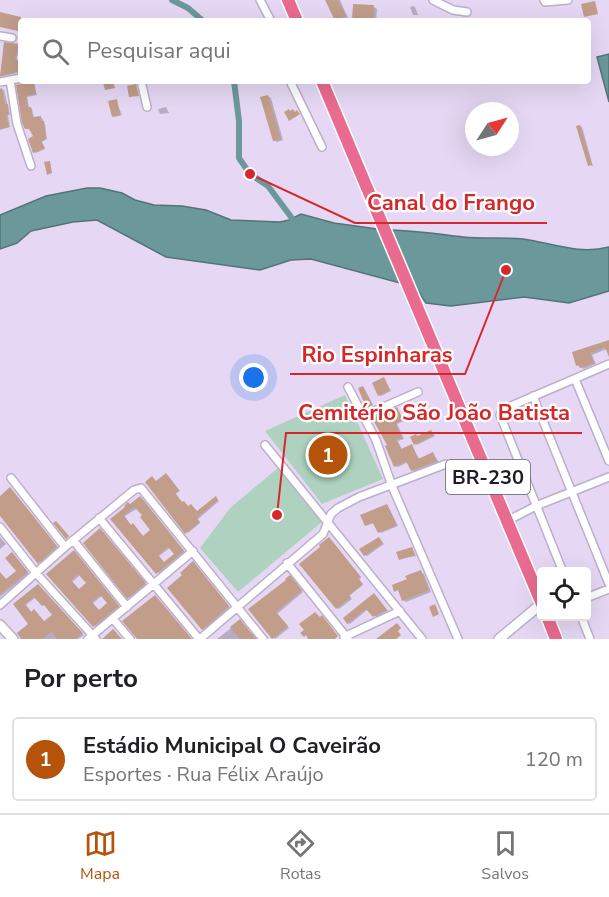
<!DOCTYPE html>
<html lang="pt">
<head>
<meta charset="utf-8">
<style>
  body { margin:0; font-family:"Nunito Sans",sans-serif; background:#f2f2f2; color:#202124 }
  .controls { position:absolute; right:18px; bottom:18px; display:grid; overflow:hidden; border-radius:6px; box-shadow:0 6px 24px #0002 }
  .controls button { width:54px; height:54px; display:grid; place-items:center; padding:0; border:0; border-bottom:2px solid #e0e0e0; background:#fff; color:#202124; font:30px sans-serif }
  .compass { position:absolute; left:465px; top:102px; width:54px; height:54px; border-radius:50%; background:#fff; box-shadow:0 6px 24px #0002; rotate:54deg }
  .you { position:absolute; left:254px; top:378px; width:21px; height:21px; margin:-15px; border:4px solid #fff; border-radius:50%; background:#1a73e8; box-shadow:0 0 0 9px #1a73e833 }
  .badge { display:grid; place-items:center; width:39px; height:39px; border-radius:50%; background:#b45309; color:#fff; font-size:20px; font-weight:700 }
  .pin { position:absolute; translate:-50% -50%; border:3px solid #fff; box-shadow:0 2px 6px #0006 }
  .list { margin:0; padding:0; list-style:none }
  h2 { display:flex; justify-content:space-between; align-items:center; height:78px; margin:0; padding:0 24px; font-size:26px }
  h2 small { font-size:20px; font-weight:400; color:#757577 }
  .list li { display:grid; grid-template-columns:39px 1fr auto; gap:18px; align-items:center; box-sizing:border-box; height:84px; margin:0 12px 12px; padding:0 12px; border:2px solid #e0e0e0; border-radius:6px }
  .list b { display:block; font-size:22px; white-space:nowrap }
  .list p { margin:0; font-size:20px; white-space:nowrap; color:#757577 }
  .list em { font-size:20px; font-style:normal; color:#757577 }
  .icon { flex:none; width:33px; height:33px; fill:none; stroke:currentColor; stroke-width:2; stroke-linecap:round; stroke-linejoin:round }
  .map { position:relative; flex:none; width:609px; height:639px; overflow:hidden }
  .search { position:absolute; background:#fff; box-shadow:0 6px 24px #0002; left:18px; right:18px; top:18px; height:66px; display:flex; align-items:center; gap:15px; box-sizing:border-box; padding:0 21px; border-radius:6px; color:#757577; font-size:22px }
  .sheet { height:174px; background:#fff }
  nav { display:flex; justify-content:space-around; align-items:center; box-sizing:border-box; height:84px; border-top:2px solid #e0e0e0; background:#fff; font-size:16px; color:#757577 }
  nav a { display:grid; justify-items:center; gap:3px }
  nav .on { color:#b45309 }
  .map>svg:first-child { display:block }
</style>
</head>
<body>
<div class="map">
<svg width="609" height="639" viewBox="0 0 609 639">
  <rect width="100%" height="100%" fill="#e6d8f4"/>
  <!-- green -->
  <path fill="#afd2c0" d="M345,395L383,479L322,504L265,431Z
    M279,467L323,521L238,592L200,548L230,508Z"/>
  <!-- water -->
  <path fill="#6b999b" stroke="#547378" stroke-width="1.5" d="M609,54V102L597,57Z
    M87,188H100L122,193L135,200L154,205L182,206L206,210L231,220L280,222L289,220L301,214L334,223L384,230L407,285L311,259L291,260L260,270L166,257L97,220L73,222L31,231L17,243L0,249V215L46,196Z
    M385,230C412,230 437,234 463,237C483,239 503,237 523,239C552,243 579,255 609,247V291L569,303L524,297L451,306L426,303L415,287L409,285Z"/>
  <!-- shadow -->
  <path fill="#0003" fill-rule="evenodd" d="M327,0H340L348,18L341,21L336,20Z
    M413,6L415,7L418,15H413L410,7Z
    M374,7L377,9L376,21L354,19Z
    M0,13L22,19L19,31L0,26Z
    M5,44L20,46L16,61L21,62V72L0,77Z
    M33,82L37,95L27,97L29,108L32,109L34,118H42L45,124L47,139L42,142L45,149L36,153L34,152L35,137L31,129L26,128L18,86Z
    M0,89L4,90L10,115H8L10,127L0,130Z
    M268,96L271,98L283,140L277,142L274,140Z
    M116,101L122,115L115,117L113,116Z
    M166,107L169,113L160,114L158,109Z
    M580,126L582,127L593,166L589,165Z
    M609,342V353L607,349L592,355L596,364L584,369L577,365L574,353Z
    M384,379L391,391L381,396L379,395Z
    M397,409L404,421L397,424L404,439L398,441L402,450L412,446L420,460L433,454L439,462L414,472L408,462L398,467L395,466L387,447Z
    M422,411L425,416L421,418L418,413Z
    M431,431L435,436L417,445L415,444L418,437Z
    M168,476L180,491L176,494L183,504L197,512L217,499L219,501L197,520L200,523L188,533L157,483Z
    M12,490L58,548L41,563L0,514V498Z
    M142,498L185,552L159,574L112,520ZM138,508L152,530L144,537L131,526L125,516ZM171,547L176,554L165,564L159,556Z
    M387,505L398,526L381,533L375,523L366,525Z
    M102,531L146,585L130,598L128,597Z
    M0,537L6,544L0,549Z
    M379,539L384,544L367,556L365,555Z
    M331,540L361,578L359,580L363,585L349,596L352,599L339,609L337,608Z
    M412,549L416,556L400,559Z
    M76,553L120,607L96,627L48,574ZM80,575L88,583L80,590L72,582ZM103,595L109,603L99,612L92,604Z
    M13,554L29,574L0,597V577L6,580L18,571Z
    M195,564L230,608L204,630L203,629Z
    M421,572L424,574L431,592L406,602L403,600L400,592H398L405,589Z
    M292,578L303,592L277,614L289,628L275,639L251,609Z
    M40,587L84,635L78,639H24L30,624L15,605ZM36,597L43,605H46L54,616L45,623L32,613L26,605Z
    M375,595L388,611L376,617L368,609L350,624L348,623Z
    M240,621L257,639H217Z"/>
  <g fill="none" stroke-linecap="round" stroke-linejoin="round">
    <!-- canal -->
    <path stroke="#6b999b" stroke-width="6" d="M172,0L188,8L203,21
      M234,81L239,121V158L250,174L268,186L297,225"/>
  </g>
  <!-- building -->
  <path fill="#c19d8a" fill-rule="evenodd" d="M325,0H338L346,16L335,21Z
    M595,1L598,14L584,17L581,4Z
    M353,4L374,5L373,21L352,20Z
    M0,12L21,17L18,31L0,27Z
    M4,42L19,44L15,59L21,61V71L0,76Z
    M34,81L36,94L26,96L28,107H31L33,117L41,116V121H44L46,139L41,141L45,148L33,153L28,139L33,136L29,129H25L22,123L16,85Z
    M113,81L115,88L105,90L103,83Z
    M136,84L139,96L129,97L127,86Z
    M2,88L5,104H8L9,114L6,115L9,127L0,129V89Z
    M268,95L281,139L273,141L260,97Z
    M117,99L120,115L112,117L108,101Z
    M289,109L290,111L293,109L295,112L297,110L300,114L289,121L284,112Z
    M580,125L592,165L588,166L576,126Z
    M50,161L52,173L47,175L44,162Z
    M609,340V357L605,347L590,353L594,363L580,368L578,365L576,366L572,352Z
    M384,377L390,390L378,396L372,383Z
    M363,386L373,405L366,408L358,388Z
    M397,407L403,420L396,423L402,438L396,440L401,449L412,444L418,459L433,452L437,461L411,471L406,461L394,467L385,446L387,445L372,418Z
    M431,430L434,435L414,445L410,437L416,434L417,436Z
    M166,473L179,490L175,493L182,502L184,501L188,506L191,504L197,511L216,496L218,500L200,515L197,518L200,522L185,534L145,482L152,476L156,481Z
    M10,487L57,546L38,564L0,516V496Z
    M140,496L184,551L156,574L110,519L125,507L124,506L128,502L130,504ZM134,507L142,515L140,517L150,530L143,536L133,523L131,525L124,516ZM168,547L174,554L164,562L158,555Z
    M387,504L397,525L378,533L373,523L365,526L360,515Z
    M56,521L69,536L66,539L53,523Z
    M100,528L146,583L127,599L83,543Z
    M329,537L361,577L358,578L363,584L349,595L351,597L336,609L299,564L320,547L319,545Z
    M379,537L383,543L364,556L359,549Z
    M412,547L415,555L399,560L396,552Z
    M74,550L119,606L93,627L46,574ZM78,574L86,583L79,589L71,580ZM100,595L107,603L99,610L92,602Z
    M12,552L28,572L0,594V572L6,579L16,571L5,558Z
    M193,561L229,606L202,630L167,588L182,575L180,573Z
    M421,570L429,590L402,601L398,590L394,592L392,585L407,579L405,576Z
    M290,575L302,590L276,612L288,626L272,639L248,609L286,580L285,579Z
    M38,584L81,631L83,633L75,639H57L52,631L42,639H21L17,633L28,624L13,604ZM34,597L42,606L44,605L52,615L44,621L34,609L31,612L25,604Z
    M374,593L387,610L373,617L366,609L347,624L343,618Z
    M155,595L192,639H137L122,621Z
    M435,604L439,614L433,617L429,607Z
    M315,612L320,617L322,615L338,636L335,639H308L306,635L304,637L300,633L304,630L299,624Z
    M240,619L256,639H240L230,627Z
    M397,623L401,628L398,631L401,635L396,639H376Z
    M113,629L122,639H102Z"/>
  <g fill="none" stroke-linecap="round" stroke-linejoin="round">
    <!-- street casing -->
    <g stroke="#bcafca" stroke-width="10">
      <path id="street" d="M260,0L271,21
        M433,0L453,10L467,12
        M544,0L545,2L568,0
        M0,36L12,38
        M10,80L17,124L31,166
        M141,81L147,107
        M290,81L322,147
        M0,82L21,78
        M575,379L609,461
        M348,387L376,440L392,486L458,639
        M533,396L609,584
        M363,416L418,392
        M265,445L422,639
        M11,478L65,547
        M99,518L199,639
        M507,521L536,506L609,477
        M0,527L36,573L96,639
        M73,540L127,607
        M287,563L348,639
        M563,572L500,415L504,409L609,364
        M586,598L609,589
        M0,605L65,547L134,490L141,488L263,639
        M581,616L590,639
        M113,619L130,639
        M344,637L400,611
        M88,639L193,551
        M200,639L323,534L331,514L338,508L359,497L446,464"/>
    </g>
    <!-- secondary casing -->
    <g stroke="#bcafca" stroke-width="12">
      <path id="secondary" d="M0,625L13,639
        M499,639L541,604"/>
    </g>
    <!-- highway casing -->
    <g stroke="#fff" stroke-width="15">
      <path id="highway" d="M288,0L297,21
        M322,81L542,604
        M547,616L556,639"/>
    </g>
    <!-- street -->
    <use href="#street" stroke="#fff" stroke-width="7"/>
    <!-- secondary -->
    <use href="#secondary" stroke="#fff" stroke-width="9"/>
    <!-- highway -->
    <use href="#highway" stroke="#ea6b90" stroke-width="12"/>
  </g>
  <g text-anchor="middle" stroke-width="4.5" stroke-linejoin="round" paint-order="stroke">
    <!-- shield labels -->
    <rect fill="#fff" stroke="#635f66" stroke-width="1.5" x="446" y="460" width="84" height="34" rx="4.5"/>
    <g font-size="20" font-weight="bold" fill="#201b25">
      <text x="488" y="484">BR-230</text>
    </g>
  </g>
  <!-- callouts -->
  <path fill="none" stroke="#d62828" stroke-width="2" d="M250 174L355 223H547M506 270L465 374H290M277 515L286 433H582"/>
  <g fill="#d62828" stroke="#fff" stroke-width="2">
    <circle cx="250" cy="174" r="6"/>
    <circle cx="506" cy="270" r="6"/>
    <circle cx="277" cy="515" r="6"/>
  </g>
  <g font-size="22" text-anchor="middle" font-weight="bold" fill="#d62828" stroke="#fff" stroke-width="4.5" stroke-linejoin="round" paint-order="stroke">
    <text x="451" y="210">Canal do Frango</text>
    <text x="377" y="362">Rio Espinharas</text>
    <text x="434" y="420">Cemitério São João Batista</text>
  </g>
</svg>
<div class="controls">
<button><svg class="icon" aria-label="locate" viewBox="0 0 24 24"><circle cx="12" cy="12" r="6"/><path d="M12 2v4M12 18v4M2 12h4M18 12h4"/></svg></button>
</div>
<svg class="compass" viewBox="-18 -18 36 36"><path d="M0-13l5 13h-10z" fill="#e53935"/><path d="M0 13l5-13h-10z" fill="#757577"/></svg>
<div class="you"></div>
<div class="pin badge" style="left:328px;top:455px">1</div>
<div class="search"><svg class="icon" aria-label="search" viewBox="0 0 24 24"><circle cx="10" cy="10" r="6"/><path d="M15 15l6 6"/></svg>Pesquisar aqui</div>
</div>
<section class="sheet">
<h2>Por perto<small></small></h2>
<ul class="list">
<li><span class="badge">1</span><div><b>Estádio Municipal O Caveirão</b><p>Esportes · Rua Félix Araújo</p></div><em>120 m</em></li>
</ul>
</section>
<nav>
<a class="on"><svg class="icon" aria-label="map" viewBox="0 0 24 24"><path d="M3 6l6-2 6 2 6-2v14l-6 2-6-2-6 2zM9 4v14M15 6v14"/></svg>Mapa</a>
<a><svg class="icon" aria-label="directions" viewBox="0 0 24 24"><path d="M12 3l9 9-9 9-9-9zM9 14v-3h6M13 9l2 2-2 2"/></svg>Rotas</a>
<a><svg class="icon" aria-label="saved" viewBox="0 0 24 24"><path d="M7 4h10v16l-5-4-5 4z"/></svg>Salvos</a>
</nav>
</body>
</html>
